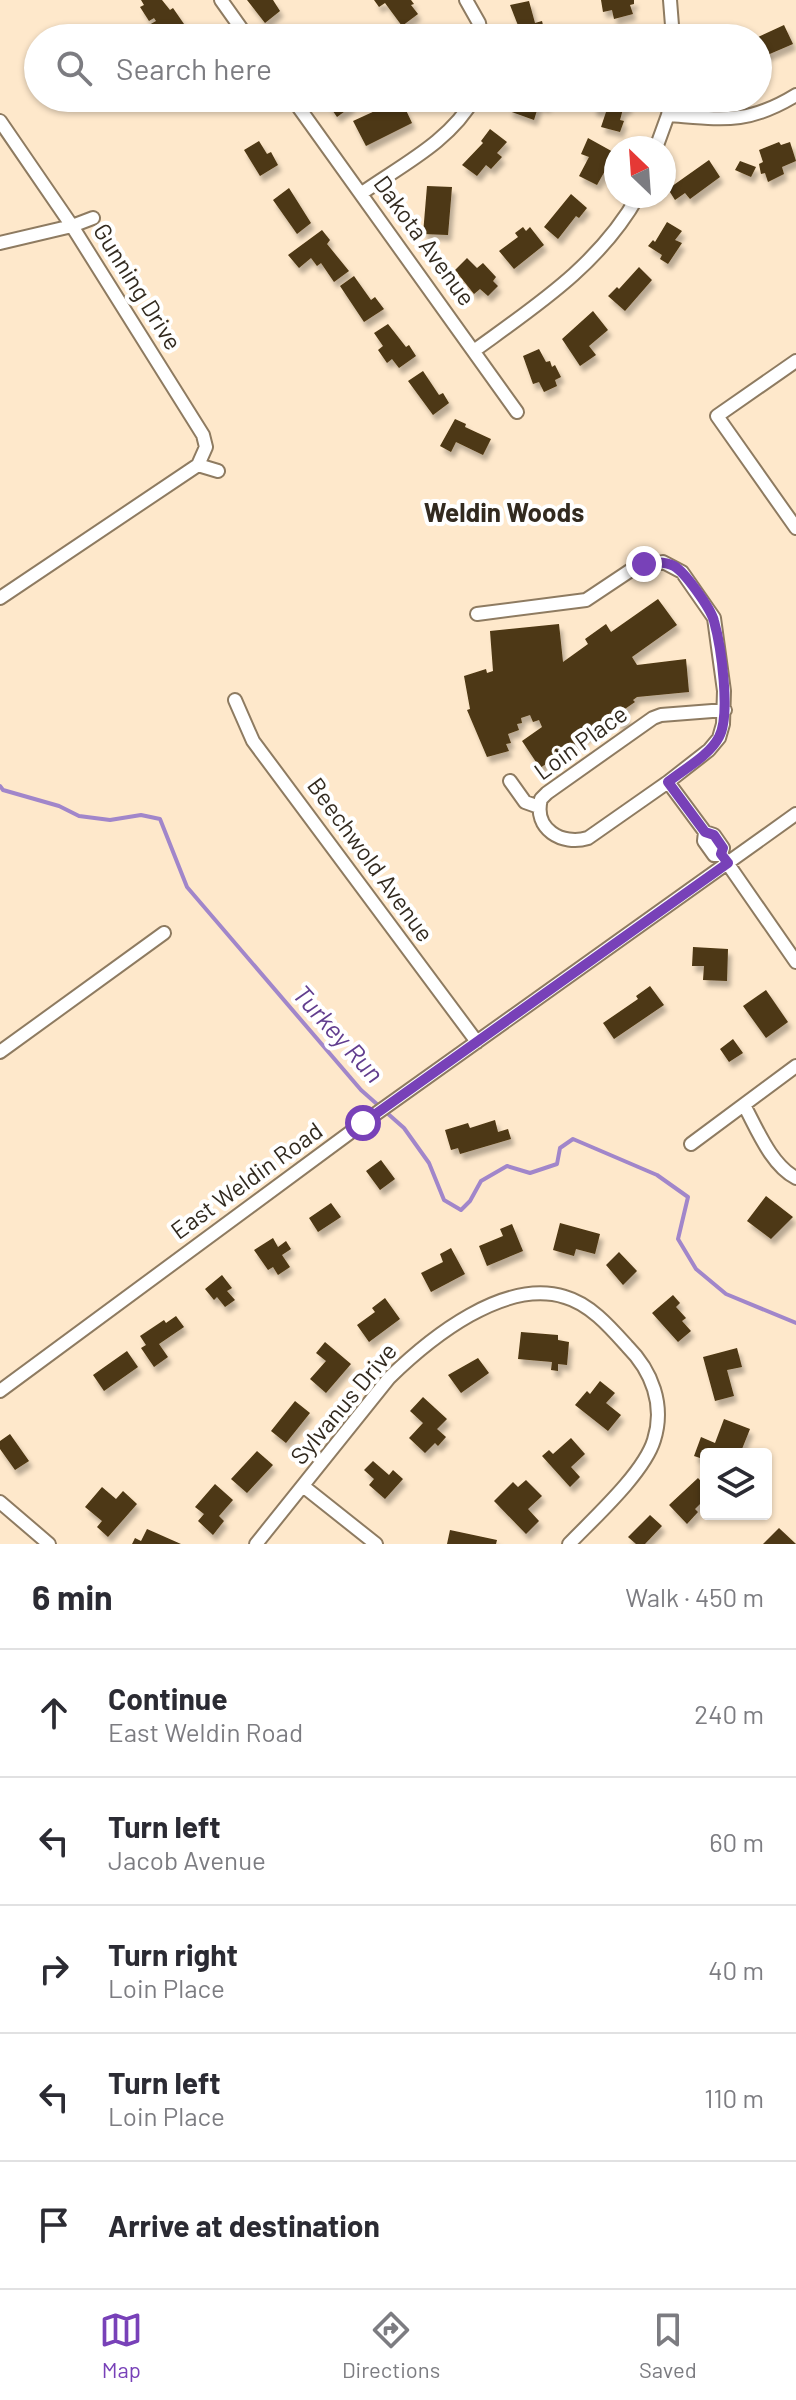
<!DOCTYPE html>
<html lang="en">
<head>
<meta charset="utf-8">
<style>
  body { margin:0; font-family:Barlow,sans-serif; background:#f7f7f7; color:#2b2b33 }
  .controls { position:absolute; right:24px; bottom:24px; display:grid; overflow:hidden; border-radius:8px; box-shadow:0 2px 6px #0004 }
  .controls button { width:72px; height:72px; display:grid; place-items:center; padding:0; border:0; border-bottom:2px solid #e1e1e2; background:#fff; color:#2b2b33; font:40px sans-serif }
  .compass { position:absolute; left:604px; top:136px; width:72px; height:72px; border-radius:50%; background:#fff; box-shadow:0 2px 6px #0004; rotate:335deg }
  .stop { position:absolute; width:24px; height:24px; margin:-18px; border:6px solid #7841b8; border-radius:50%; background:#fff }
  .stop.end { background:#7841b8; border-color:#fff; box-shadow:0 2px 8px #0008 }
  .list { margin:0; padding:0; list-style:none }
  h2 { display:flex; justify-content:space-between; align-items:center; height:104px; margin:0; padding:0 32px; font-size:34px }
  h2 small { font-size:26px; font-weight:400; color:#7c7c81 }
  .list li { display:grid; grid-template-columns:52px 1fr auto; gap:24px; align-items:center; box-sizing:border-box; height:128px; padding:0 32px; border-top:2px solid #e1e1e2 }
  .list b { display:block; font-size:30px; white-space:nowrap }
  .list p { margin:0; font-size:26px; white-space:nowrap; color:#7c7c81 }
  .list em { font-size:26px; font-style:normal; color:#7c7c81 }
  .icon { flex:none; width:44px; height:44px; fill:none; stroke:currentColor; stroke-width:2; stroke-linecap:round; stroke-linejoin:round }
  .map { position:relative; flex:none; width:796px; height:1544px; overflow:hidden }
  .search { position:absolute; background:#fff; box-shadow:0 2px 6px #0004; left:24px; right:24px; top:24px; height:88px; display:flex; align-items:center; gap:20px; box-sizing:border-box; padding:0 28px; border-radius:44px; color:#7c7c81; font-size:30px }
  .sheet { height:744px; background:#fff }
  nav { display:flex; justify-content:space-around; align-items:center; box-sizing:border-box; height:112px; border-top:2px solid #e1e1e2; background:#fff; font-size:22px; color:#7c7c81 }
  nav a { display:grid; justify-items:center; gap:4px }
  nav .on { color:#7841b8 }
  .map>svg:first-child { display:block }
</style>
</head>
<body>
<div class="map">
<svg width="796" height="1544" viewBox="0 0 796 1544">
  <defs>
    <filter id="shadow"><feDropShadow dx="3.5" dy="6" stdDeviation="2" flood-color="#0004"/></filter>
  </defs>
  <rect width="100%" height="100%" fill="#fee8cb"/>
  <g fill="none" stroke-linecap="round" stroke-linejoin="round">
    <!-- stream -->
    <path stroke="#a186ca" stroke-width="4" d="M0,786L3,790L59,806L79,816L110,820L141,815L160,819L187,887L361,1090L404,1128L429,1163L444,1200L461,1210L470,1201L481,1181L507,1166L530,1173L557,1164L560,1148L573,1139L657,1175L688,1197L678,1239L696,1269L726,1294L796,1323"/>
  </g>
  <!-- building -->
  <path fill="#4e3712" filter="url(#shadow)" d="M141,0H162L170,10L173,8L184,24L164,38H158L149,25L156,21L154,18L149,21L140,7L144,5Z
    M247,0H273L280,11L265,23Z
    M374,0H411L414,4L411,5L418,14L402,26L385,3L379,7Z
    M601,0H634V4L630,5L633,14L614,19L612,10L603,12Z
    M529,1L535,23L542,21L545,33L529,38H517L515,29L519,28L510,5Z
    M784,25L793,44L758,59V37Z
    M301,26L306,35L312,31L318,38H285Z
    M324,98H346L352,106L337,117Z
    M390,98H399L403,105L395,108L397,112L405,108L412,123L366,146L353,121L377,110L375,106Z
    M513,98H550L546,107L539,104L534,120L509,111Z
    M594,98H626L625,101L629,102L627,109H623L620,120L624,121L620,132L601,127L606,112L593,110Z
    M490,129L507,142L497,153L502,157L491,169L486,165L477,176L462,165L483,143L481,141Z
    M588,138L615,153L597,185L579,176L589,157L581,154Z
    M259,141L267,154L271,152L278,165L260,176L244,150Z
    M779,142L781,145L790,142L796,161L782,167L784,174L768,182L765,173L761,174L759,164L763,162L759,150Z
    M709,160L720,177L690,199L685,193L675,200L668,189Z
    M740,161L756,167L751,177L735,170Z
    M427,186L452,187L448,235L423,234Z
    M289,188L311,223L297,234L273,200Z
    M571,194L587,208L579,218L576,216L558,239L544,227Z
    M667,222L682,231L675,240L682,243L668,264L660,259L662,255L648,246L653,240L655,242Z
    M523,227L526,231L530,227L544,245L514,269L499,251L518,237L515,233Z
    M322,230L330,240L327,244L349,271L334,282L321,263L317,266L311,258L299,268L288,255Z
    M467,258L477,268L483,263L496,277L493,281L498,286L488,296L480,289L474,294L455,270Z
    M639,267L652,280L625,311L608,296L617,287L619,289Z
    M354,276L371,300L375,297L384,309L364,322L340,286Z
    M593,311L608,330L589,346L596,355L580,366L562,339Z
    M388,324L406,347L409,345L416,356L399,368L392,359L387,363L378,350L383,346L374,333Z
    M539,349L546,362L550,361L552,367L555,365L561,377L555,380L557,386L544,392L539,382L533,384L523,356Z
    M423,371L439,395L443,393L449,403L433,415L408,381Z
    M455,419L466,424L465,427L491,439L483,455L456,442L451,452L440,446Z
    M658,599L677,625L632,657L637,665L686,659L689,692L637,697L633,700L635,702L622,711L628,720L620,725L614,717L600,726L598,724L590,730L592,733L540,768L522,741L542,727L539,720L533,722L530,715L521,718L522,723L517,724L519,730L508,734L511,743L506,744L509,751L487,757L467,710L470,709L464,676L486,669L487,673L493,671L490,631L559,624L563,662L588,644L585,639L606,624L611,632Z
    M693,947L728,949L727,981L703,980L704,966H692Z
    M650,986L664,1005L614,1039L603,1023L638,999L636,996Z
    M766,990L788,1022L766,1038L743,1006Z
    M733,1039L743,1053L729,1062L720,1049Z
    M495,1120L498,1132L508,1129L511,1139L460,1154L458,1148L451,1150L445,1130L468,1123L470,1128Z
    M381,1160L395,1179L380,1190L366,1171Z
    M766,1196L793,1217L771,1239L747,1221Z
    M331,1203L341,1217L318,1232L309,1218Z
    M560,1223L600,1234L595,1254L576,1249L574,1256L553,1250Z
    M512,1224L523,1251L487,1266L479,1246L503,1236L500,1229Z
    M273,1238L278,1247L286,1241L291,1249L282,1255L290,1267L278,1275L273,1267L268,1270L254,1250Z
    M451,1248L465,1274L431,1292L421,1273L443,1262L440,1254Z
    M619,1252L637,1271L623,1285L606,1265Z
    M222,1275L232,1288L227,1291L235,1300L225,1307L217,1297L214,1300L205,1289Z
    M673,1295L680,1303L676,1307L686,1318L682,1321L691,1331L678,1342L652,1313Z
    M385,1298L400,1319L369,1342L357,1325L375,1312L372,1308Z
    M176,1316L184,1327L159,1344L168,1357L154,1367L141,1348L146,1345L140,1336L164,1320L166,1323Z
    M521,1332L558,1335V1340L569,1342L567,1365L558,1364V1371L551,1370L552,1362L518,1359Z
    M325,1342L351,1364L326,1393L310,1379L326,1361L316,1353Z
    M737,1348L742,1367L727,1370L734,1396L715,1401L703,1357Z
    M127,1351L138,1367L104,1391L93,1375Z
    M478,1358L489,1373L461,1393L448,1375Z
    M600,1381L615,1393L606,1403L621,1415L608,1431L575,1405L587,1391L590,1394Z
    M423,1397L447,1419L437,1429L446,1437L438,1446L435,1443L425,1453L409,1438L423,1423L410,1411Z
    M295,1401L310,1413L286,1443L271,1431Z
    M724,1419L750,1429L740,1454H706V1460L694,1456L701,1437L715,1443Z
    M10,1434L29,1461L15,1470L0,1449V1441Z
    M571,1438L585,1454L571,1467L580,1477L570,1487L542,1456L549,1450L553,1454Z
    M257,1451L273,1465L247,1493L231,1479Z
    M373,1461L389,1475L393,1470L403,1479L385,1499L369,1485L374,1479L364,1470Z
    M698,1478L706,1487V1501L704,1500L695,1509L698,1512L687,1524L669,1505Z
    M526,1480L542,1496L528,1509L539,1521L526,1534L494,1501L513,1482L518,1487Z
    M215,1484L233,1500L219,1516L224,1521L213,1535L198,1521L204,1514L195,1507Z
    M102,1487L116,1499L123,1491L137,1504L108,1537L97,1527L102,1521L85,1507Z
    M650,1515L662,1526L645,1544H636L628,1537Z
    M779,1528L796,1544H763Z
    M147,1529L181,1544H132L135,1538L141,1541Z
    M450,1530L497,1540L496,1544H447Z"/>
  <g fill="none" stroke-linecap="round" stroke-linejoin="round">
    <!-- minor casing -->
    <g stroke="#8e7b61" stroke-width="16">
      <path id="minor" d="M221,0L248,38
        M466,0L479,23L482,38
        M670,0L673,38
        M292,98L517,412
        M668,115C722,119 747,125 796,95
        M0,121L72,226L203,435L206,447L198,465L218,471
        M656,148L668,115L671,98
        M362,193C400,166 451,141 474,98
        M0,243L72,226L93,218
        M475,350C537,305 600,264 638,196
        M796,361L717,416L796,528
        M0,598L198,465
        M477,614L586,600L634,568L663,562L682,572L714,618L724,691L723,724L719,738L709,750L668,782L588,838C562,846 533,829 541,799L547,793L653,718L661,715L725,710
        M235,700L253,741L477,1042
        M510,781L525,802L539,807
        M668,782L705,832L714,835L723,848L721,854L796,962
        M705,832L704,841L714,855L721,854
        M0,1052L164,933
        M744,1105C757,1129 771,1165 796,1178
        M691,1144L796,1066
        M0,1391L363,1123L796,814
        M303,1486L376,1544
        M0,1502L49,1544
        M256,1544L389,1378C430,1338 504,1278 565,1297C590,1304 610,1327 627,1346C652,1371 665,1405 654,1440C644,1473 594,1518 569,1544"/>
    </g>
    <!-- minor -->
    <use href="#minor" stroke="#fff" stroke-width="12"/>
  </g>
  <g fill="none" stroke-linecap="round" stroke-linejoin="round">
    <!-- route -->
    <path stroke="#7841b8" stroke-width="10" d="M363,1123L728,863L721,854L723,848L714,835L705,832L668,782C684,769 709,756 719,737C731,715 721,646 714,621C711,609 685,572 674,566C664,561 654,562 644,564"/>
  </g>
  <g text-anchor="middle" stroke-width="8" stroke-linejoin="round" paint-order="stroke">
    <!-- street labels -->
    <g font-size="24" fill="#322a1f" stroke="#fff">
      <text transform="translate(424 241) rotate(54)" y="8">Dakota Avenue</text>
      <text transform="translate(137 287) rotate(58)" y="8">Gunning Drive</text>
      <text transform="translate(581 743) rotate(-36)" y="8">Loin Place</text>
      <text transform="translate(370 860) rotate(54)" y="8">Beechwold Avenue</text>
      <text transform="translate(247 1181) rotate(-36)" y="8">East Weldin Road</text>
      <text transform="translate(344 1404) rotate(-50)" y="8">Sylvanus Drive</text>
    </g>
    <!-- neighbourhood labels -->
    <g font-size="26" font-weight="bold" fill="#322a1f" stroke="#fff">
      <text x="504" y="522">Weldin Woods</text>
    </g>
    <!-- water labels -->
    <g font-size="26" font-style="italic" fill="#613d8e" stroke="#fff">
      <text transform="translate(338 1034) rotate(48)" y="9">Turkey Run</text>
    </g>
  </g>
</svg>
<div class="controls">
<button><svg class="icon" aria-label="layers" viewBox="0 0 24 24"><path d="M12 4l9 5-9 5-9-5zM3 14l9 5 9-5"/></svg></button>
</div>
<svg class="compass" viewBox="-18 -18 36 36"><path d="M0-13l5 13h-10z" fill="#e53935"/><path d="M0 13l5-13h-10z" fill="#7c7c81"/></svg>
<div class="stop" style="left:363px;top:1123px"></div>
<div class="stop end" style="left:644px;top:564px"></div>
<div class="search"><svg class="icon" aria-label="search" viewBox="0 0 24 24"><circle cx="10" cy="10" r="6"/><path d="M15 15l6 6"/></svg>Search here</div>
</div>
<section class="sheet">
<h2>6 min<small>Walk · 450 m</small></h2>
<ul class="list">
<li><svg class="icon" aria-label="ahead" viewBox="0 0 24 24"><path d="M12 20V5M6 11l6-6 6 6"/></svg><div><b>Continue</b><p>East Weldin Road</p></div><em>240 m</em></li>
<li><svg class="icon" aria-label="left" viewBox="0 0 24 24"><path d="M17 20v-9H6M10 6l-5 5 5 5"/></svg><div><b>Turn left</b><p>Jacob Avenue</p></div><em>60 m</em></li>
<li><svg class="icon" aria-label="right" viewBox="0 0 24 24"><path d="M7 20v-9h11M14 6l5 5-5 5"/></svg><div><b>Turn right</b><p>Loin Place</p></div><em>40 m</em></li>
<li><svg class="icon" aria-label="left" viewBox="0 0 24 24"><path d="M17 20v-9H6M10 6l-5 5 5 5"/></svg><div><b>Turn left</b><p>Loin Place</p></div><em>110 m</em></li>
<li><svg class="icon" aria-label="arrive" viewBox="0 0 24 24"><path d="M6 21V4h12l-3 4 3 4H6"/></svg><div><b>Arrive at destination</b></div></li>
</ul>
</section>
<nav>
<a class="on"><svg class="icon" aria-label="map" viewBox="0 0 24 24"><path d="M3 6l6-2 6 2 6-2v14l-6 2-6-2-6 2zM9 4v14M15 6v14"/></svg>Map</a>
<a><svg class="icon" aria-label="directions" viewBox="0 0 24 24"><path d="M12 3l9 9-9 9-9-9zM9 14v-3h6M13 9l2 2-2 2"/></svg>Directions</a>
<a><svg class="icon" aria-label="saved" viewBox="0 0 24 24"><path d="M7 4h10v16l-5-4-5 4z"/></svg>Saved</a>
</nav>
</body>
</html>
